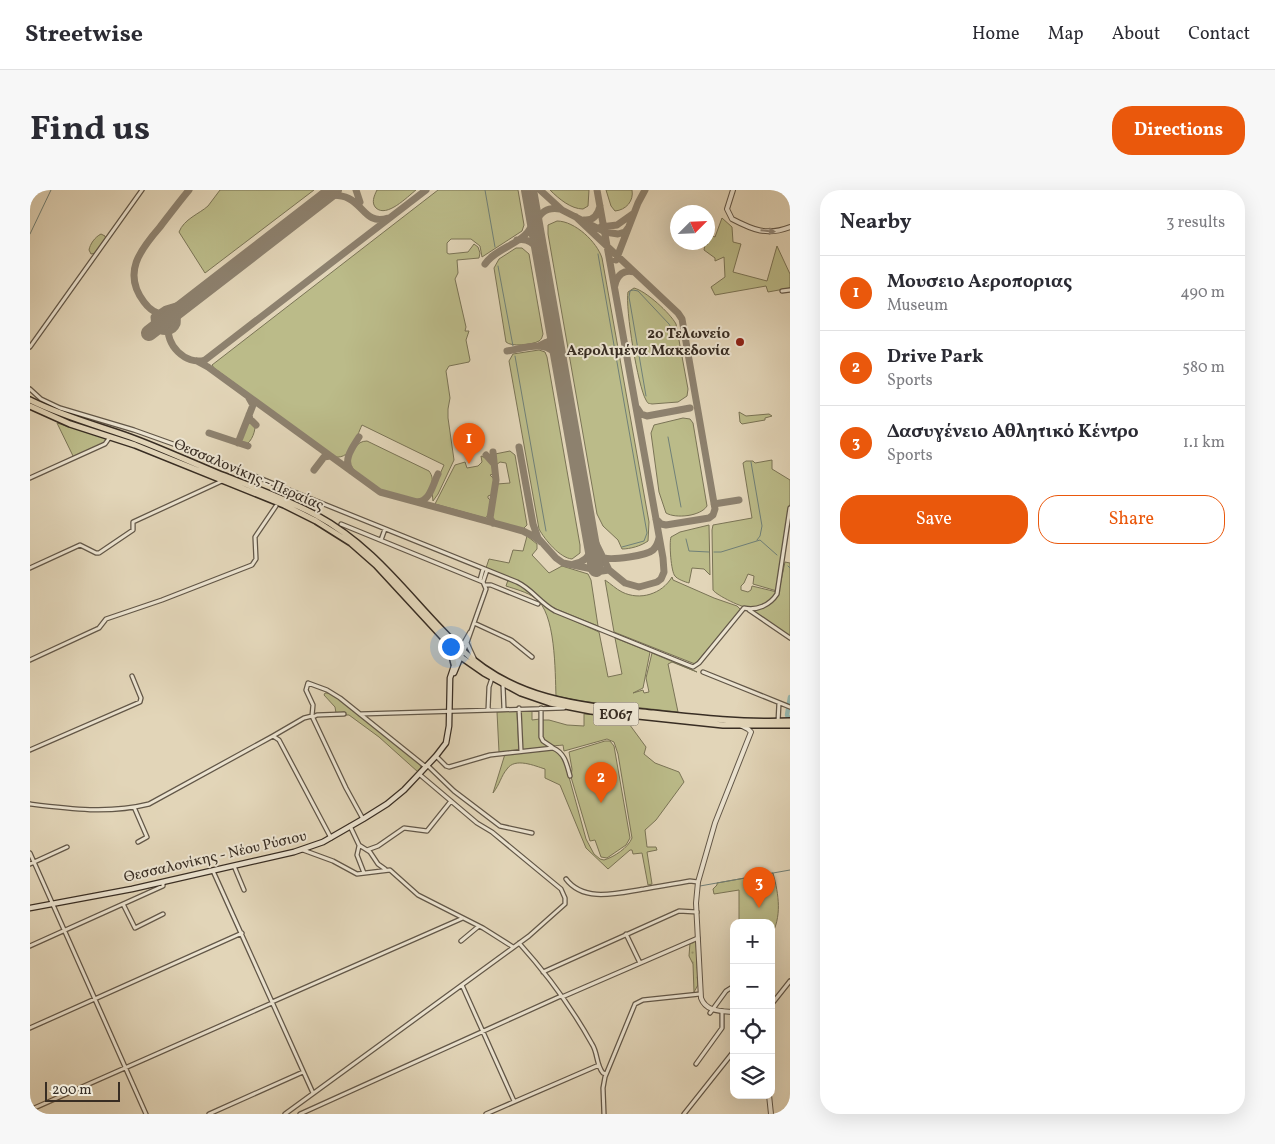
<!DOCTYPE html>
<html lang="en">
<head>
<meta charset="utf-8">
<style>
  body { margin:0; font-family:Vollkorn,serif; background:#f7f7f7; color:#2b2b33 }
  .controls { position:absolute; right:15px; bottom:15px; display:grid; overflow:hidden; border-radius:10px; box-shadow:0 5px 20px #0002 }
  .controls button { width:45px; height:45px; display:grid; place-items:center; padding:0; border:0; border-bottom:1px solid #e1e1e2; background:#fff; color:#2b2b33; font:25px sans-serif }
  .compass { position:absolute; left:640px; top:15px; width:45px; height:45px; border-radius:50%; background:#fff; box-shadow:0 5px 20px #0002; rotate:66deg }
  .scale { position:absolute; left:15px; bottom:12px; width:75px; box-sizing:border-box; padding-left:5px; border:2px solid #382d23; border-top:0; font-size:14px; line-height:18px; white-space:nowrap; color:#382d23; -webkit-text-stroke:4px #ece4d1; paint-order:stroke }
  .you { position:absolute; left:420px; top:456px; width:18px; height:18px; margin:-12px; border:4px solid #fff; border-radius:50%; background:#1a73e8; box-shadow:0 0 0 8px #1a73e833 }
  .badge { display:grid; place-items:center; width:32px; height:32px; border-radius:50%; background:#ea580c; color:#fff; font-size:16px; font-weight:700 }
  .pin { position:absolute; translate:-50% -41px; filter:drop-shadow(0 1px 2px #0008) }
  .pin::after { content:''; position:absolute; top:26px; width:18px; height:15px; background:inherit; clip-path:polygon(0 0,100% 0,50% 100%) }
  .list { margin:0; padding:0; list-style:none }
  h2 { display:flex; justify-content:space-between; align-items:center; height:65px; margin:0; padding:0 20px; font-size:21px }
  h2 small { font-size:16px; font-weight:400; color:#7c7c81 }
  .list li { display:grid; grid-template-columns:32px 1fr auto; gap:15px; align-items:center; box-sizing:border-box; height:75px; padding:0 20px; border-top:1px solid #e1e1e2 }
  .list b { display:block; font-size:19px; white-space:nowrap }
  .list p { margin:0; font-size:16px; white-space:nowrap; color:#7c7c81 }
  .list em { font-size:16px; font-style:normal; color:#7c7c81 }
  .actions { display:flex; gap:10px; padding:15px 20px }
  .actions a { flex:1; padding:11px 0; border:1px solid #ea580c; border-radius:20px; text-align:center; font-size:18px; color:#ea580c }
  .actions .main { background:#ea580c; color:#fff }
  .icon { flex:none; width:28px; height:28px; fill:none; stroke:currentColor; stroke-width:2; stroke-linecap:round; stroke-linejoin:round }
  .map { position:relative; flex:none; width:760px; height:924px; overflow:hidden; border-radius:20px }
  header { display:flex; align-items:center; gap:30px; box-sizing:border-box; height:70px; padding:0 25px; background:#fff; border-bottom:1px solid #e1e1e2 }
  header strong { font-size:24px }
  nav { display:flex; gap:28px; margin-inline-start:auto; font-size:18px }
  .intro { display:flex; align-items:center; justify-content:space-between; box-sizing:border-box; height:120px; padding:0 30px }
  h1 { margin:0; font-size:35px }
  .button { padding:12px 22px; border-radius:20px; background:#ea580c; color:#fff; font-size:18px; font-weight:700 }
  main { display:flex; gap:30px; padding:0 30px }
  aside { flex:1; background:#fff; border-radius:20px; box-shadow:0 5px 20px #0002 }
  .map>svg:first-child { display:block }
</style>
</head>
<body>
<header>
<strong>Streetwise</strong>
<nav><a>Home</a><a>Map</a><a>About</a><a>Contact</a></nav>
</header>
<div class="intro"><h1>Find us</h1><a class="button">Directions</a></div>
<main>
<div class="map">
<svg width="760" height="924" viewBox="0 0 760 924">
  <defs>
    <pattern id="park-dots" width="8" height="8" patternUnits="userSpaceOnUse" patternTransform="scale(1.25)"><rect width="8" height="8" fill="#bbbb89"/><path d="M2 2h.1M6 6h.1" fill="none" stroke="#999870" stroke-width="1.8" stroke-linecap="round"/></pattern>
  </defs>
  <rect width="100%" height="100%" fill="#e2d5b8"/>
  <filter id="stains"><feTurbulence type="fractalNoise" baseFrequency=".004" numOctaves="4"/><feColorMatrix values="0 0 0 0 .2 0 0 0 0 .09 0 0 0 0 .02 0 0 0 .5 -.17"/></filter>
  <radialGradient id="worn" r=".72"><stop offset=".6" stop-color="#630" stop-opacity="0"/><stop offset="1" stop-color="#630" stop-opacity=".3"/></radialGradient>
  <!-- grass -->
  <path fill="#bbbb89" stroke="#7a7456" d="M190,0H284L175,83L149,42C154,29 169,24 178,16C182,11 186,5 190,0Z
    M347,0H386C377,7 357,28 346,18C341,13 344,6 347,0Z
    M408,0H488L494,35L492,41L452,67L450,56L441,49H421L417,53V63L419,64L438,62L444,54L448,57L450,63L449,68L427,70L428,83L425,89L436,137L435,141H439L436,150L440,170L439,172L419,176L416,181L420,208L418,219V228L424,270L408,304L403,311L402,302L414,275L332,235C326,247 322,269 305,267L184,178L182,175Z
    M520,0H559L558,16L553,19C541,19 529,9 520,0Z
    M576,0H602C604,11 596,20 585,21L581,16Z
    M692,28L702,37L703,52L711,54L703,82L737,91L747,56L760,84V98L738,102L736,96L685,105L681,97L695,87L694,67L685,71V68L674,60L675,55L678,54L675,53L678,52V44L685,47Z
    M527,31C545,31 567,52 572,68L619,332L618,351C611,356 600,359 592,359L588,350L573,336L567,324L518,44V35Z
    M71,44L75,46L76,49L66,63L61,64L59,60C60,54 65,47 71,44Z
    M486,58H492L499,64L513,144C512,147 512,149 509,151C502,155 481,157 476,152L464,78L469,69Z
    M604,98C616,101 640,123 646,134L658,199L657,206L648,212L622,214C618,213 618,214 616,210C608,197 595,118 598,102Z
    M509,160L515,162L517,167L550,355V363L542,369C530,368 515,350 509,339L479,171L483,164Z
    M709,222L716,226L739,224L742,226L735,228V230L712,234L710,232Z
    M653,228L660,229L663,233L677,316C671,326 646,329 636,323L629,302L621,243L624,235Z
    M220,231L225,233C226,240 222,252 215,255L211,253C209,247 215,235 220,231Z
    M27,233L81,250L44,268Z
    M337,251L399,281C406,290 400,299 395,307C378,318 322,290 319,270C323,261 326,251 337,251Z
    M480,261L485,265L497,335L493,339L462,330L461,328L467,294L480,293L476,273L470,272L466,275L465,264Z
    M451,266C460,269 463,276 463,284L460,285L464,289L463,304L458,306V308L462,312C461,318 460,324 455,328L405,314L425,275L435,272L437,278L448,276L452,272Z
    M742,270V279L760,290V313L749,393L747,401L723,394L724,386L718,384L714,393L711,396V400L718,402L721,400L722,396L747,402C742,411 730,418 721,418C714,419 686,405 683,400L682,340L683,335L722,328L713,273L716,271H723L725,273Z
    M679,335L680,385L674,379L662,378L659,393C655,392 647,389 645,386C641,382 639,353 641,347L650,342Z
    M497,346L507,354V359L502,365L519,383L532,376L558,384L561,390L568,436L519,416L499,397L456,378L459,369L479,373L483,360L493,361Z
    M755,372L760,373V446L724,421L733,417L748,405Z
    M642,387L643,390L684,408L707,416L711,420L665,474L584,442L575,390C581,394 586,399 592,402C610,411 632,404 642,387Z
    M478,390L493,395L504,404L518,419L569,442L578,487L592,484L585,448L620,462L613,498L603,503L613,500L614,503L619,502L616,488L622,463L667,482L642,472L638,474L648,522L550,511L526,506C525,482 526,422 505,408C497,402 485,399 476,396Z
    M295,503H299L316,514L390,574L391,578L388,582L349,547L319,525H316L315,522L306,523L305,517L294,505Z
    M487,521L489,561L469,562L467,522Z
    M490,521H502V530L510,529L512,552L519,557L491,560Z
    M554,524L594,527L616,557L614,564L625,573L649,582L654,592L626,630L615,640L617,657H626L627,660L617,662L622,694L618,695L612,663L603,664L602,660H600L578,679L556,658L530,595L515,588V579C505,576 485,567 477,579C471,586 470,594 463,603L475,564L518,559L526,561L531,566L536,576L556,649L564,664L570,669L574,670C584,667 598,658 602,648L588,564L584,552L577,549L534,561L533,555C511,558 512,549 512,530H519L537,535L554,536Z
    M575,551H580L584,556L600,648L596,655L577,668L571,667L565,650L560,651L541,587L542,579L539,562Z
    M743,683C749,705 752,727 741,746V733H709V700L684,704L683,699L687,695V693Z"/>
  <!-- park -->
  <path fill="url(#park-dots)" stroke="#7a7456" d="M666,750L668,795L664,802L663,774L659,766L660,753Z"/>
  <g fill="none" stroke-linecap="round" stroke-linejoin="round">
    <!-- stream -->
    <path stroke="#708078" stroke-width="1" d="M455,0L465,57
      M0,44L21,0
      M568,64L617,343L614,351L592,357
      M468,76L483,156
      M485,166L516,341
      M616,206L599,107L600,101L603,100L608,101L639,134L645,145
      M638,247L651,317
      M721,272L732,336L730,346L727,350
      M656,349L659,361L679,362
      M684,362H691L730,350L747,365
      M758,376L760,378
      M670,696L760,680"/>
    <!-- river -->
    <path stroke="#95b8b1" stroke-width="4.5" d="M760,507L757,525L760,530"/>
    <!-- taxiway -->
    <path stroke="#8d816e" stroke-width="7" d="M326,0L330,12
      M510,0L532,20L575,42L588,44L595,42L598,38
      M296,6C335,0 329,37 358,28
      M546,27L648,123L652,129L685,319L683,325L679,328L636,335L631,334L626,329
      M554,30C563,31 568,25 570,16
      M506,34C509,22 518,17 530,19
      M571,37L587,35L604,23
      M487,50C498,48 504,53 510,63
      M586,70L608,13L615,0
      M455,74C468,55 500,54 504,28
      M585,95C587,85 594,79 604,82
      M150,119C145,124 140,128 139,135C134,154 156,176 175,170L396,0
      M148,121C146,126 148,129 147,134C143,144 131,143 125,137L124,127L136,119L159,112
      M145,123C133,127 122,123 114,112C92,83 110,60 130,37C140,24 149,12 159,0
      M509,156L519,151L524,143
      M477,161C495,158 519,148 529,169
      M167,171L178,177L350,302L493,341L503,346L511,352
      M607,218L611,224L617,226L660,218
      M219,225L220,229L226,235
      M179,243L218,256
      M208,253L223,215L219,208
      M489,257L503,334L508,348L526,368L533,373L572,381L579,380
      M456,265L464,274
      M284,280L294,267L300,266
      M321,281C312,270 323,257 329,247
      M388,312C400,311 403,294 408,284
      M684,314L709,310
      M463,333L460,328L466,290L463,262
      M558,337L579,380L595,393L609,397L627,392L631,389L634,382L633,368L567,0
      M574,368C583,370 616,366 623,360C626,357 628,353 629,348
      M544,374C554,372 560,367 562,357"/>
    <!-- runway -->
    <path stroke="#8d816e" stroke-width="16" d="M499,0L566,379
      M119,143L304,0"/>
    <!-- minor casing -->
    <g stroke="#625748" stroke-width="5.5">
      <path id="minor" d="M752,101L760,100
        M0,157L112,0
        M0,199L11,209L30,218L104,240L160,260L487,392C502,399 510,413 525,421L663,477L669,473L714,418C727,421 740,415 747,404L760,318
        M0,288L75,254L80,247
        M311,334L453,392L456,399L434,461
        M351,350L355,339
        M0,378L50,355L66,363H69L103,340V332L192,291
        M450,390L453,379
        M453,392L457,380
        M456,395H461L508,414
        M719,420L760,448
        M444,433L481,450L502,467
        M437,453L444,468
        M431,458L440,442
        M0,470L69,438L76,429L132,410L222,375L226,369L225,347L246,316
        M673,482L760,517
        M473,495L474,519
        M489,518L491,561
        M511,518V547L513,551L522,557
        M458,520L459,497L462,488
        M330,524L534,518
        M283,527L287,525L314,524
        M748,532L749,513
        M243,546L274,528L282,526
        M0,560L110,512L111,508L102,486
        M406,566L416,576L419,577L460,565L523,558C535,563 537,575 540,586
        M397,575L424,601L470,636L502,643
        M0,614C40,619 79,624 119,614L243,546L249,550L301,648
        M104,617L117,647L108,652
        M333,629L316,598L282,526L283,515L276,500L278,493L297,500L310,508L396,577
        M320,636L329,655L340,662L348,674L355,679
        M329,656L327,665L334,683
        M273,660L303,671L327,684L360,680L388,705L453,738L483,757
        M337,660L348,656L374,638L397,641L421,611
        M0,663L116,924
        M0,674L37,657
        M204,676L214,700
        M183,681L283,903
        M536,689C554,713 588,703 614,699C629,696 645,694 660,691L668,692
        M93,714L105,738L133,724
        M596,744L610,773
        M431,751L449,736
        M489,753C516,783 542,818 562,854C568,863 566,875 573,883L576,884
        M0,756L133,696V692
        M513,782L649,721L667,722
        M432,795L484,911
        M532,807L668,748
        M242,812L433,728
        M741,815L760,791
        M680,823L696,801L704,796
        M0,838L212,743
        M666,874L692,838V821
        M0,920L242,813
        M179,924L273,882
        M255,924L499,746L535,714V708L531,699L462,642L447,633L389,584
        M270,924L531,806
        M456,924L569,875
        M574,924L573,898L575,887L605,814L613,810L670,804
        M654,924L704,861"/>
    </g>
    <!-- tertiary casing -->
    <g stroke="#625748" stroke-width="6">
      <path id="tertiary" d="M703,0L697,19L702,29C723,40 737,46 760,37
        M704,822C691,821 676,822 671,808L666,713L668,692L685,633L721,542L718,539L712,536
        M739,905L741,924"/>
    </g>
    <!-- secondary casing -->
    <g stroke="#382d23" stroke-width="7">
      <path id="secondary" d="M424,483L433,461
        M0,718L102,699L264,662L293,652L333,629L357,614L374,600L406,566L416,553L419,536L420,488L429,461"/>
    </g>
    <!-- primary casing -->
    <g stroke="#382d23" stroke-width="8">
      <path id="primary" d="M0,210C32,226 66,235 100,247C130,258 158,271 187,283C220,296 254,308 286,325C349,359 382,413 432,460C487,512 554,516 623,523C669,528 714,533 760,531
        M0,216L40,234L105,255L254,315L286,331L321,353L346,375L431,467L454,483L491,503L520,513L561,521L693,535H760
        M420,458L424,474"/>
    </g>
    <!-- minor -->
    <use href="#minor" stroke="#ece4d1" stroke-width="3"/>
    <!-- tertiary -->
    <use href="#tertiary" stroke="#ece4d1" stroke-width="4"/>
    <!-- secondary -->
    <use href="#secondary" stroke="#ece4d1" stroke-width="4.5"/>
    <!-- primary -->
    <use href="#primary" stroke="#e2d5b8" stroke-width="5"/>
  </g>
  <!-- one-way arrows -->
  <defs><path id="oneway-solid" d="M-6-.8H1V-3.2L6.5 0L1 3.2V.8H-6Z" transform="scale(1.25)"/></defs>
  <use fill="#92887a" href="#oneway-solid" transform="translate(738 41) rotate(6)"/>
  <!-- markers -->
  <circle fill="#8f2418" stroke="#ece4d1" stroke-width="2" cx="710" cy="152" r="5"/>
  <g text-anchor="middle" stroke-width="4" stroke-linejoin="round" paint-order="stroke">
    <!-- shield labels -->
    <rect fill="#ece4d1" stroke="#6e6457" stroke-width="1" x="563.5" y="512.5" width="45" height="23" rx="4"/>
    <g font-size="14" font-weight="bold" fill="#382d23">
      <text x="586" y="529">ΕΟ67</text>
    </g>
    <!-- poi labels -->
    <g font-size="15" font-weight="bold" fill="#382d23" stroke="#ece4d1" text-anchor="end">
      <text x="700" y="148">2ο Τελωνείο<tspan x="700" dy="17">Αερολιμένα Μακεδονία</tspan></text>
    </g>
    <!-- street labels -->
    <g font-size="15" fill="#382d23" stroke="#ece4d1">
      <text transform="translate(219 284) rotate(23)" y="5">Θεσσαλονίκης - Περαίας</text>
      <text transform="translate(185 666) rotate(-13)" y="5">Θεσσαλονίκης - Νέου Ρύσιου</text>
    </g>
  </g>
  <rect width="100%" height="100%" filter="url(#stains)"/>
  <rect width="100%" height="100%" fill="url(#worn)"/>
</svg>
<div class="controls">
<button>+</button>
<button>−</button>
<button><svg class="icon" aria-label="locate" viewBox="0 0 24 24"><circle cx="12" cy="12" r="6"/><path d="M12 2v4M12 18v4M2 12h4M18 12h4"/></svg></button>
<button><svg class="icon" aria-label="layers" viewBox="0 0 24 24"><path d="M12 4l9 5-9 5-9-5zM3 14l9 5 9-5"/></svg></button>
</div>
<svg class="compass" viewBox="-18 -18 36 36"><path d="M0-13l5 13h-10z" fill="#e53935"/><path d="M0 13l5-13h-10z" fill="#7c7c81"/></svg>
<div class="scale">200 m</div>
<div class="you"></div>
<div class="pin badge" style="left:439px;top:274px">1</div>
<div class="pin badge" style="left:571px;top:613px">2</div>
<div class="pin badge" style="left:729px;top:718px">3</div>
</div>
<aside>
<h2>Nearby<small>3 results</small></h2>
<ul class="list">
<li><span class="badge">1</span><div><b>Μουσειο Αεροποριας</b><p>Museum</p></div><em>490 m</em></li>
<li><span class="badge">2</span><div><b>Drive Park</b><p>Sports</p></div><em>580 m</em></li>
<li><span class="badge">3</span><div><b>Δασυγένειο Αθλητικό Κέντρο</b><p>Sports</p></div><em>1.1 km</em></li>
</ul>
<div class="actions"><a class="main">Save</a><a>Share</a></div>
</aside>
</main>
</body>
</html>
